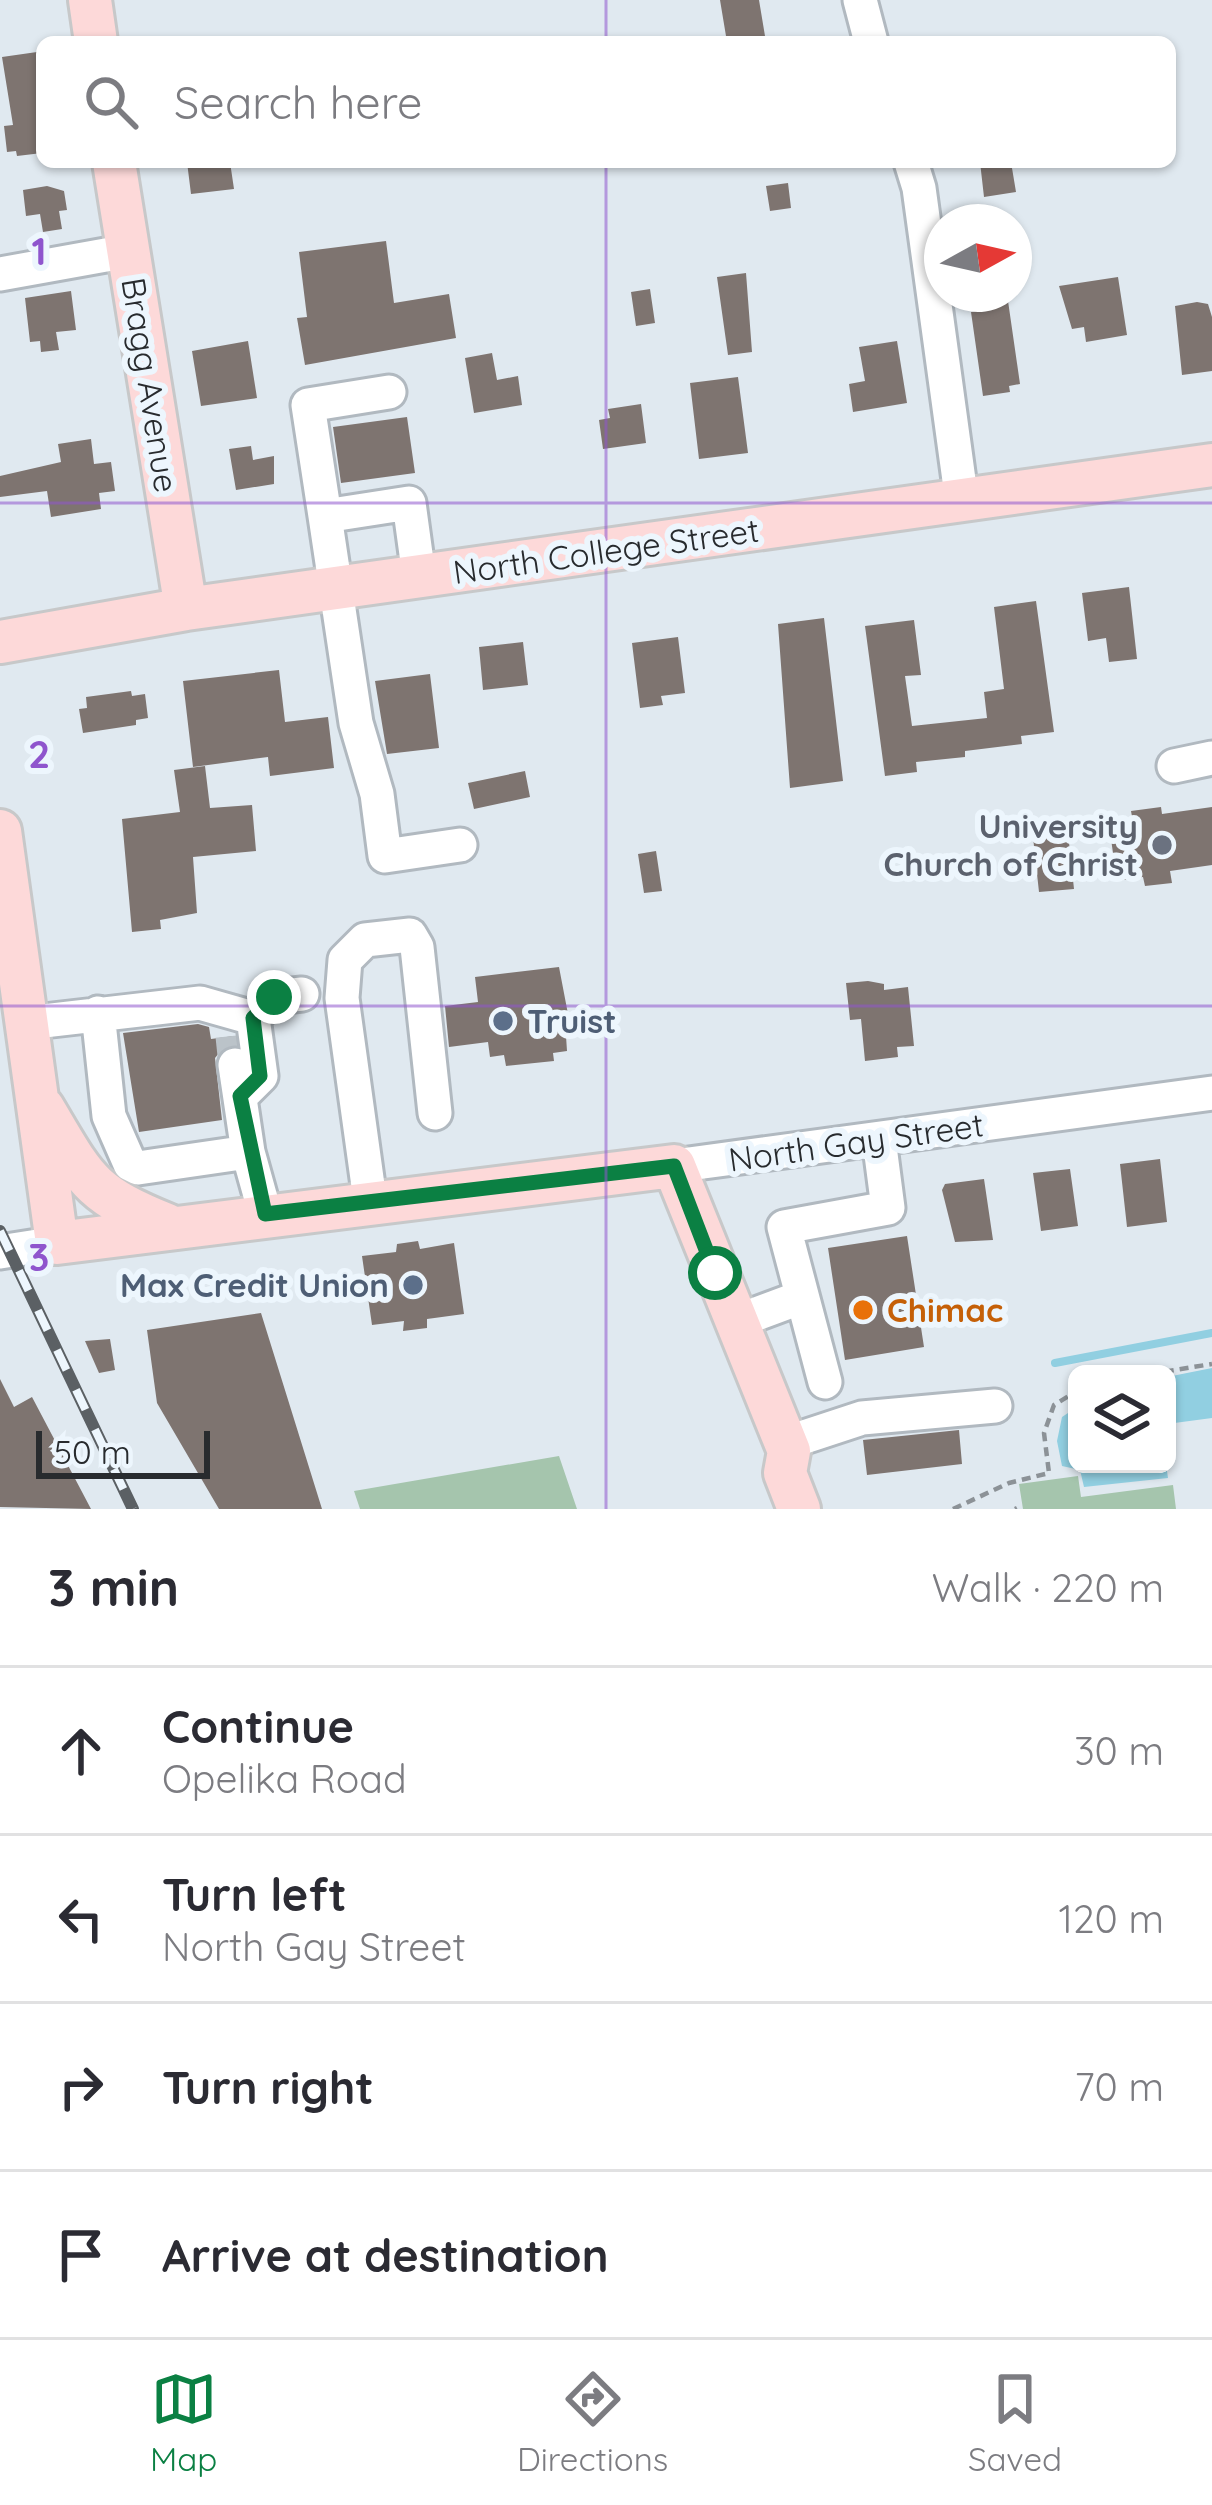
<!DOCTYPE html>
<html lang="en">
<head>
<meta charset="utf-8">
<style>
  body { margin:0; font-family:Quicksand,sans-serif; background:#f7f7f7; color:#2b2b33 }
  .controls { position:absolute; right:36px; bottom:36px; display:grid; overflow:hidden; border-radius:18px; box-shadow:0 3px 9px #0004 }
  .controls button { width:108px; height:108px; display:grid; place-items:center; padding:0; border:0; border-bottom:3px solid #e1e1e2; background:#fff; color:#2b2b33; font:60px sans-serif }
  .compass { position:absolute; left:924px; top:204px; width:108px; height:108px; border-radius:50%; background:#fff; box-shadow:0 3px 9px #0004; rotate:82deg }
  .scale { position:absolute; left:36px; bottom:30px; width:174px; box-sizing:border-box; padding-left:12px; border:6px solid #282b2e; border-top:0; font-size:33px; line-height:42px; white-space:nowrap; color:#282b2e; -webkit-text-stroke:9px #edf6fd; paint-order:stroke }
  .stop { position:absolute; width:36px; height:36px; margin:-27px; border:9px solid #0b8043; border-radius:50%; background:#fff }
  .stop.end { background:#0b8043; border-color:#fff; box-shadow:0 3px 12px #0008 }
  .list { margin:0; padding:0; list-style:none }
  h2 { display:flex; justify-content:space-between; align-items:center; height:156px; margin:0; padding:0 48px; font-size:51px }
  h2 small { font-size:39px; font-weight:400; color:#7c7c81 }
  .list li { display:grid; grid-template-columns:78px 1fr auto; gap:36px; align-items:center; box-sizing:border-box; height:168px; padding:0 48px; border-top:3px solid #e1e1e2 }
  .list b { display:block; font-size:45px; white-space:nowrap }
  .list p { margin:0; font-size:39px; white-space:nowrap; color:#7c7c81 }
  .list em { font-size:39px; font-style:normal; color:#7c7c81 }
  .icon { flex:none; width:66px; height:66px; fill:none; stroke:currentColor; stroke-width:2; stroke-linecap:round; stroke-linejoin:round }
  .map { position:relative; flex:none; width:1212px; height:1509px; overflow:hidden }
  .search { position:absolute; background:#fff; box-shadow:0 3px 9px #0004; left:36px; right:36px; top:36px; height:132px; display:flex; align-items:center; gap:30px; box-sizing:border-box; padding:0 42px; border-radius:18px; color:#7c7c81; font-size:45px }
  .sheet { height:828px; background:#fff }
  nav { display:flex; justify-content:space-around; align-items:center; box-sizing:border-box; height:168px; border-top:3px solid #e1e1e2; background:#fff; font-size:33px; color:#7c7c81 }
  nav a { display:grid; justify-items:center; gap:6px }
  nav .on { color:#0b8043 }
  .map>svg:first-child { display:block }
</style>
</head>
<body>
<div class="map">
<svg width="1212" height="1509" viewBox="0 0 1212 1509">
  <rect width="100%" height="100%" fill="#e0e9f0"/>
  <!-- green -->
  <path fill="#a5c5ad" d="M559,1456L577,1509H360L354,1491Z
    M1078,1476L1081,1497L1173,1485L1176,1509H1023L1019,1484Z"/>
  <!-- water -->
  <path fill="#91cfe1" d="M1212,1368V1418L1167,1424V1377Z
    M1077,1407V1464H1166L1168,1478L1084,1487L1080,1470L1062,1466L1057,1441L1062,1417Z"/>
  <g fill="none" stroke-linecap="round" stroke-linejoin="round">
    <!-- stream -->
    <path stroke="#91cfe1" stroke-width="8" d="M1055,1363L1212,1333"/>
  </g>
  <!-- building -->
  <path fill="#7e7470" d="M720,0H759L766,42H727Z
    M37,52L42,153L17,156L16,151L7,152L4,126L13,125L2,57Z
    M187,162H230L234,189L191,194Z
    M980,162H1011L1016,192L984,197Z
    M788,183L791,208L770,211L766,186Z
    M47,186L64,191L67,210L59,211L62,229L43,232L40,214L26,216L23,190Z
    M386,241L394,303L449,294L456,338L305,365L297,318L307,317L299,252Z
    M746,273L752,352L728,355L717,277Z
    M1118,277L1127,335L1086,342L1084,327L1072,329L1059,286Z
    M650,289L655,323L636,326L631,292Z
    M71,291L76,330L56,332L59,350L41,352L40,341L30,342L25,298Z
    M983,294H1007L1020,384L1009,386L1010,392L983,396L971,312L985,310Z
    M1197,302L1208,304L1212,317V371L1182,375L1175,306Z
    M248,341L257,398L201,406L192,351Z
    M897,341L907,403L853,412L849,384L865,381L859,347Z
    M492,353L497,380L518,376L522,405L474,413L465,358Z
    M738,377L748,453L699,459L690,383Z
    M641,404L646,443L603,449L599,420L610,418L608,409Z
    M407,417L415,473L341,483L333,427Z
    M91,439L94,464L111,462L115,491L99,493L101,509L51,517L47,491L0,497V476L61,462L58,444Z
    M251,446L253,460L274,456V484L236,490L229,449Z
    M1129,587L1137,659L1109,662L1106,638L1088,641L1082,593Z
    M1036,601L1054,732L1021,736L1022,744L965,751V757L916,762L917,772L885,776L865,626L914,620L921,675L905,676L912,726L987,718L984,692L1004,689L994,607Z
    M824,618L843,781L790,788L778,624Z
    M678,637L685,693L661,696L663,705L640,708L632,643Z
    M523,642L528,685L483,690L479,647Z
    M279,670L285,722L328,717L334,768L270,776L268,757L193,767L183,681Z
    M430,674L439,748L387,754L375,681Z
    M131,691L132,696L145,694L148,718L136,720V725L83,733L79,709L87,708L86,697Z
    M205,766L210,808L252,805L256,851L193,857L197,913L160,920L161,929L132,932L122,819L180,812L174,770Z
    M525,771L530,797L474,809L468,783Z
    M1161,807L1162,814L1212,807V865L1170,871L1172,883L1145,886L1143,877L1117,881L1109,825L1133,822L1131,811Z
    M1067,824L1074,889L1039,892L1032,828Z
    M656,851L662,891L644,893L638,854Z
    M559,967L572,1035L566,1036L567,1051L553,1053L554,1061L506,1066L504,1055L490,1057L488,1042L449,1047L445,1006L478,1002L475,977Z
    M868,981L884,984V990L908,987L914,1046L897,1047L898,1057L865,1061L861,1019L850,1020L846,983Z
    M198,1024L209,1027L211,1039L234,1036L235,1044L223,1048L215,1058L222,1120L139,1132L123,1033Z
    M1160,1159L1167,1222L1127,1227L1120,1164Z
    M1070,1169L1078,1226L1041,1231L1033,1173Z
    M984,1179L993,1240L955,1242L942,1190L945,1184Z
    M907,1236L924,1347L845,1360L828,1248Z
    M418,1241L420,1249L454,1243L464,1314L427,1319V1328L403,1331L404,1321L372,1325L362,1256L396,1252L397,1244Z
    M261,1313L322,1509H219L157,1403L147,1330Z
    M110,1339L115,1370L99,1373L85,1341Z
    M0,1379L14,1407L32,1397L91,1509L0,1507Z
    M959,1430L962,1464L867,1475L863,1440Z"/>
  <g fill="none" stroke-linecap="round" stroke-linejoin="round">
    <!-- minor-tunnel -->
    <path stroke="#bbc3c9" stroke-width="33" stroke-dasharray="33 16" stroke-linecap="butt" d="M232,1036L235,1065"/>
    <!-- minor casing -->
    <g stroke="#b1b9c0" stroke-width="39">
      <path id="minor" d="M860,0L871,42
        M911,162L919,188L962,502
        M0,274L128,251
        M325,516L308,405L389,392
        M419,576L409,503L325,516L356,723L377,794L385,856L460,845
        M1174,766L1212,758
        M98,1013L109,1116L130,1164L138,1168L248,1152
        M253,1018L275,997L302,994
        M26,1023L200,1003L253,1018
        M235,1065L248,1152L265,1213
        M240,1097L261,1076L253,1018
        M674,1166L1212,1093
        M370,1200L342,998L345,960L365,940L410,935L417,947L435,1113
        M0,1252L57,1243
        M735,1322L802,1297
        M825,1382L784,1227L888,1208L879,1139
        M786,1443L862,1418L995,1406"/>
    </g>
    <!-- major casing -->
    <g stroke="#c7c8c9" stroke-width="48">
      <path id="major" d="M90,0L96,42
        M114,162L186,609
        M0,642L186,609L1212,465
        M0,831L57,1243L674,1166L789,1451L785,1473L799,1509
        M43,1108C86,1180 88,1193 167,1225"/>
    </g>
    <!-- path -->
    <path stroke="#8c9297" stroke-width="4.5" stroke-dasharray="9 6" stroke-linecap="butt" d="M1150,1374L1212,1364
      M953,1509L1009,1483L1049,1473L1044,1433L1054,1405L1077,1391
      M1015,1509L1017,1508"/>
    <!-- minor -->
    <use href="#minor" stroke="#fff" stroke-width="33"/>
    <!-- major -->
    <use href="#major" stroke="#fdd9d9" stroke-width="42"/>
    <!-- rail casing -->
    <g stroke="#5b6064" stroke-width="12">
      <path id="rail" d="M0,1231L133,1509"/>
    </g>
    <!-- rail -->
    <use href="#rail" stroke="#edf6fd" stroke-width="8" stroke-dasharray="22" stroke-linecap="butt"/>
  </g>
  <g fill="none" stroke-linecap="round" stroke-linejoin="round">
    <!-- route -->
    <path stroke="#0b8043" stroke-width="15" d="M274,997L253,1018L260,1076L240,1096L265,1214L674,1166L715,1273"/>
  </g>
  <!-- grid -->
  <path fill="none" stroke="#8f55cd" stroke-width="3" stroke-opacity="0.55" d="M606,0V42M606,162V1509M0,503H1212M0,1006H1212"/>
  <!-- markers -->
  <circle fill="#6b7280" stroke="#edf6fd" stroke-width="4.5" cx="1162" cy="845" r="12"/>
  <g fill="#5c6f8a" stroke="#edf6fd" stroke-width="4.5">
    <circle cx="503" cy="1021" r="12"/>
    <circle cx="413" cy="1285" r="12"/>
  </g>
  <circle fill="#e8710a" stroke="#edf6fd" stroke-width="4.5" cx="863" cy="1310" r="12"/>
  <g text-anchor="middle" stroke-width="12" stroke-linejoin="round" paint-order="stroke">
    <!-- street labels -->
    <g font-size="33" fill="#282b2e" stroke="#edf6fd">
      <text transform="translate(150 385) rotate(81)" y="12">Bragg Avenue</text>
      <text transform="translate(606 551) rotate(-8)" y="12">North College Street</text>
      <text transform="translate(856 1142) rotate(-8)" y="12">North Gay Street</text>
    </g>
    <!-- worship labels -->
    <g font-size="33" font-weight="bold" fill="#5b616d" stroke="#edf6fd" text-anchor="end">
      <text x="1138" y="838">University<tspan x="1138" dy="38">Church of Christ</tspan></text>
    </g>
    <!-- service labels -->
    <g font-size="33" font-weight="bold" fill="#4e5e75" stroke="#edf6fd" text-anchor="start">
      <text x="527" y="1033">Truist</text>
      <text x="389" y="1297" text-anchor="end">Max Credit Union</text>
    </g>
    <!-- food labels -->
    <g font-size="33" font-weight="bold" fill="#c56008" stroke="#edf6fd" text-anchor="start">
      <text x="887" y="1322">Chimac</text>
    </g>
  </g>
  <g font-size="39" text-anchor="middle" font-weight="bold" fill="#8f55cd" stroke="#edf6fd" stroke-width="12" stroke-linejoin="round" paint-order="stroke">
    <text x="39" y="265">1</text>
    <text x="39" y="768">2</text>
    <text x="39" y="1271">3</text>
  </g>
</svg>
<div class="controls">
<button><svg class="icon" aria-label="layers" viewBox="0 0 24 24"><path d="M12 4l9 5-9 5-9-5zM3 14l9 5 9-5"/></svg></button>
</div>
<svg class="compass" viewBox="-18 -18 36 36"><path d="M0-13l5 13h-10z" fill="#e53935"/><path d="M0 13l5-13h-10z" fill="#7c7c81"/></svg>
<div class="scale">50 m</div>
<div class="stop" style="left:715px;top:1273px"></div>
<div class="stop end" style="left:274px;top:997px"></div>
<div class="search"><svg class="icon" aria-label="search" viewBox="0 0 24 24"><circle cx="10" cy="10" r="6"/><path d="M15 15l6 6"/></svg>Search here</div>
</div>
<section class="sheet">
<h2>3 min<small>Walk · 220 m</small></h2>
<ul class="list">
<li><svg class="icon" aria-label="ahead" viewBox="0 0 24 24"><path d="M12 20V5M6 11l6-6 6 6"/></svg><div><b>Continue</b><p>Opelika Road</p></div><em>30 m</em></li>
<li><svg class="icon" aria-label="left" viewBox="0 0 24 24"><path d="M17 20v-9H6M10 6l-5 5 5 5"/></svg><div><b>Turn left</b><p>North Gay Street</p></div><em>120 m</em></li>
<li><svg class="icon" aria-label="right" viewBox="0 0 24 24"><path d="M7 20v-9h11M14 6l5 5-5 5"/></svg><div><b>Turn right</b></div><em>70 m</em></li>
<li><svg class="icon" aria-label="arrive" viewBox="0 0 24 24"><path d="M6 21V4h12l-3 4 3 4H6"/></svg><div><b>Arrive at destination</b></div></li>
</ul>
</section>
<nav>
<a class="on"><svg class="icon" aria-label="map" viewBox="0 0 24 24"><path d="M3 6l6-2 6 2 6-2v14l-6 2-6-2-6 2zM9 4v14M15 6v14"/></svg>Map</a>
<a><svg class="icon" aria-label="directions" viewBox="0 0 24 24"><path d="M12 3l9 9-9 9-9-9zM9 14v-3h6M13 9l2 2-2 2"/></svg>Directions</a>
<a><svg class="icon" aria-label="saved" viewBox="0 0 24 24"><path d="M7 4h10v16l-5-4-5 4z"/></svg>Saved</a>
</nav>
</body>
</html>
